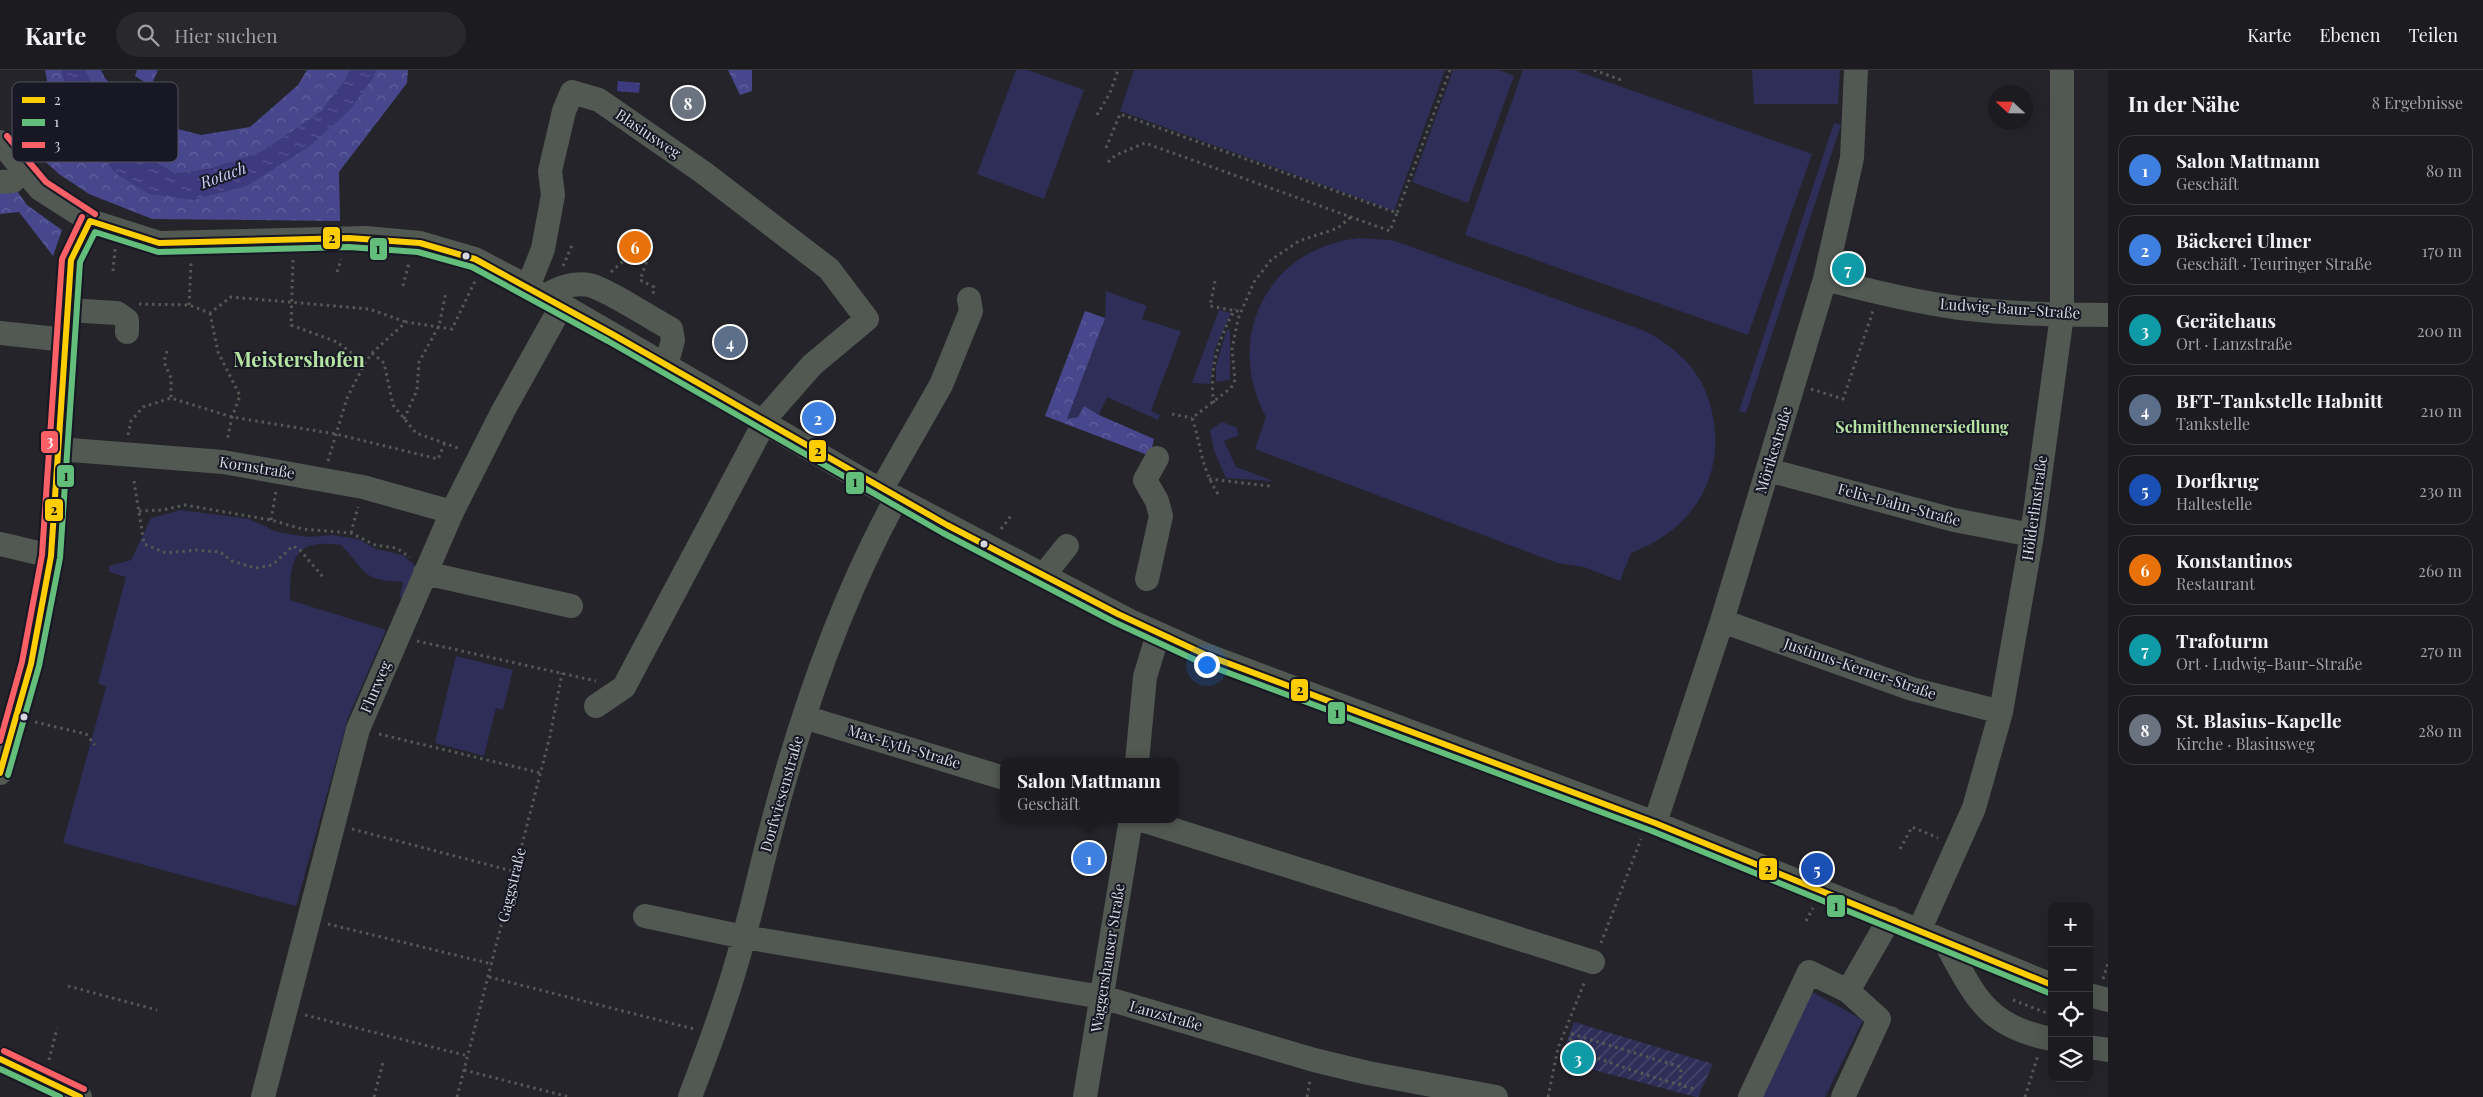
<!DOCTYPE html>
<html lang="de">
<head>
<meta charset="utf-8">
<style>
  body { margin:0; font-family:"Playfair Display",serif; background:#28282d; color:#f1f3f6 }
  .controls { position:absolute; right:15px; bottom:15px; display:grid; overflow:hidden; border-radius:10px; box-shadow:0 5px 20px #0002 }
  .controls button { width:45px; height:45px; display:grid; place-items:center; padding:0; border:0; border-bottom:1px solid #39393e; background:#1b1b20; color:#f1f3f6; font:25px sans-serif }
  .compass { position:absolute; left:1988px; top:15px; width:45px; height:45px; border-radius:50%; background:#1b1b20; box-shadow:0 5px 20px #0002; rotate:292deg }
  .you { position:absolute; left:1206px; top:594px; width:18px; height:18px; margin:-12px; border:4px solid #fff; border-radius:50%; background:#1a73e8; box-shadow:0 0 0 8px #1a73e833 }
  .badge { display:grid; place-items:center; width:32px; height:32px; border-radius:50%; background:#b45309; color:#fff; font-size:16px; font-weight:700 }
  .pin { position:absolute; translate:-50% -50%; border:2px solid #fff; box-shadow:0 1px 5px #0006 }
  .popup { position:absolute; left:1000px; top:688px; width:178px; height:65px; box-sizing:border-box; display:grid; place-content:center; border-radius:10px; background:#1b1b20; filter:drop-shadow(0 1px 4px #0005); font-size:16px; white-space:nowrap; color:#a0a1a5 }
  .popup b { font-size:19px; color:#f1f3f6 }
  .popup::after { content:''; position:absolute; left:50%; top:100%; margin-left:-10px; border:10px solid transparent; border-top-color:#1b1b20 }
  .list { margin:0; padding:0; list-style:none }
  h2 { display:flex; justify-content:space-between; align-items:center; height:65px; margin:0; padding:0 20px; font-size:21px }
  h2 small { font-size:16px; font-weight:400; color:#a0a1a5 }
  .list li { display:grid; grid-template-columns:32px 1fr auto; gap:15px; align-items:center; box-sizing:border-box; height:70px; margin:0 10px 10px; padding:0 10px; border:1px solid #39393e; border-radius:15px }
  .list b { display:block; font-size:19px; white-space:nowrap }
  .list p { margin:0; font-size:16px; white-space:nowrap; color:#a0a1a5 }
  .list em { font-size:16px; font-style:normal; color:#a0a1a5 }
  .icon { flex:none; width:28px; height:28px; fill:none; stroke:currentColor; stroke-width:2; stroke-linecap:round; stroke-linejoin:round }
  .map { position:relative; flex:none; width:2108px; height:1027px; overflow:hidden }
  header { display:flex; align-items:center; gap:30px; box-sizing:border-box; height:70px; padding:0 25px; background:#1b1b20; border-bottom:1px solid #39393e }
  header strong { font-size:24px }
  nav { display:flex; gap:28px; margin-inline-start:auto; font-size:18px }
  .search { width:350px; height:45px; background:#28282d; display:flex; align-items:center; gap:12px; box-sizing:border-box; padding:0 18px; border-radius:28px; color:#a0a1a5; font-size:19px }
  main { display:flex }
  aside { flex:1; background:#1b1b20 }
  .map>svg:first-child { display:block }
</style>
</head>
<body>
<header>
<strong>Karte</strong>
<div class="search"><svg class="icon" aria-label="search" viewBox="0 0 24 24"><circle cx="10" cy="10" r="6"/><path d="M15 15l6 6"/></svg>Hier suchen</div>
<nav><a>Karte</a><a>Ebenen</a><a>Teilen</a></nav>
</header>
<main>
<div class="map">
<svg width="2108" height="1027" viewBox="0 0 2108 1027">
  <defs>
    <pattern id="forest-crowns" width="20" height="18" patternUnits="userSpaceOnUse" patternTransform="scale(1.25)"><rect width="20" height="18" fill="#48478d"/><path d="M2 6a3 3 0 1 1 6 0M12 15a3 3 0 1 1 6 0" fill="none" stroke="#62619d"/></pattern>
    <pattern id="garden-furrows" width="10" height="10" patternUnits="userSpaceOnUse" patternTransform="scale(1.25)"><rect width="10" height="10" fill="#2e2e58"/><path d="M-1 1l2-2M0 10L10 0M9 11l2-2" fill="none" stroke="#4c4c70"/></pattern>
    <pattern id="water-ripples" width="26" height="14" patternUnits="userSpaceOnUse" patternTransform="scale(1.25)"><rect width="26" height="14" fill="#3d3a80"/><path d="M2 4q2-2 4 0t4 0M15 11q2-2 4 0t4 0" fill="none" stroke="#585692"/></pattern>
  </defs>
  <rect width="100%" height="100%" fill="#24242a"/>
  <!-- grass -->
  <path fill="#2e2e58" d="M1016,0H1028L1084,20L1044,129L977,104Z
    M1134,0H1445L1394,141L1120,41Z
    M1453,0H1499L1514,6L1468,133L1412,112Z
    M1523,0H1574L1812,84L1748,265L1465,165Z
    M1752,0H1840L1838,34H1754Z
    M1834,53L1841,55L1746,343L1739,341Z
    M1360,168L1391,170L1406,175L1645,261C1660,269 1673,278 1685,290C1704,310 1713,335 1715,362C1719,420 1684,463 1631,483L1620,511L1584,497L1557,493L1255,379L1266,347C1223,267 1268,177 1360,168Z
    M1106,221L1147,236L1142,249L1181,261L1151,341L1160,345L1158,350L1107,327L1099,345L1084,336L1078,347L1067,349L1105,248Z
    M1219,240L1231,243L1215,279L1210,314L1192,313Z
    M1227,259L1230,260V310L1216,312V295Z
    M1222,352L1236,357L1239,365L1224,371L1236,397L1273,411L1226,408L1214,381L1210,360Z
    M181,440L249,449L277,462L308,467L332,465L358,469L376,479L403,485L417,497L403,528L400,527L403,512C361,510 368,503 341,475C294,468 290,488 290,530L386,560L348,648L296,836L63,773L106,617L98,613L126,507L109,502V496L131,490L151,448Z
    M456,586L513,600L503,640L496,638L484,686L435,673Z
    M1809,920L1863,950L1825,1027H1759Z"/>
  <!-- forest -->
  <path fill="url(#forest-crowns)" d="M45,0H62L72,44L194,130L373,8L375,0H408L407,13L339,102L340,151L152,149L89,124L59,104L29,77L60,56L49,21Z
    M85,0H101L105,8L130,36L155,53L201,65L250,57L298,15L307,0H350L347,8L321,42L262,82L210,99L175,104L148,88L111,61Z
    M137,0H158L151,16L135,6Z
    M728,0H752V21L740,25Z
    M0,111L12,114L27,135L62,160L53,186L19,142L0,144Z
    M1085,241L1105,248L1067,349L1078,347L1084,336L1099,345L1154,369L1150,386L1045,346Z"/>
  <!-- garden -->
  <path fill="url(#garden-furrows)" d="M1574,952L1713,994L1698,1027H1696L1560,991Z"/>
  <!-- water -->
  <path fill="url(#water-ripples)" d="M62,0H85L112,61L148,88L175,104L210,99L262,82L321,42L347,8L350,0H375L373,8L350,40L310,76L247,116L194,130L149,124L119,106L95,82L72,44Z
    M618,11L640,13L639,23L617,21Z"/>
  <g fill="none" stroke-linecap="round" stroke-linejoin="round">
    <!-- path -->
    <path stroke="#555956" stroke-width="3" stroke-dasharray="2.5 4" stroke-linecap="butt" d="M1594,0L1624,11
      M1097,45L1110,23L1118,0
      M1106,78L1120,44L1397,143L1450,0
      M1108,92L1116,85L1145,73L1390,161L1397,143
      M631,184L634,178
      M293,190L291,255L337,272L365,293
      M563,196L573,173
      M113,201L115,179
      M337,202L341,189
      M611,202L631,184L647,191L640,210L654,217L653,225
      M1215,211L1210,236L1242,242
      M403,216L409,193
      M139,234L189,235L210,243L231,227L369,239L406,252
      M189,235L191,193
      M210,243L218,282L240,326L232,347L227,371
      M167,281L164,292L171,308V328
      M372,283L384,293L393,335L416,363L461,379
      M1811,319L1843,329L1873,241
      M1214,333C1208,299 1219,268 1235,239
      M1172,344L1192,348
      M404,349L417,320L419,292L439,256L446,222
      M128,365L131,351L143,337L171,328L232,347L336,364L438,389L445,372
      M328,391L347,328L365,293L372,283L406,252L452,259L475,211
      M1209,409L1270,416
      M134,411L144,474L166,483L197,480L220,482L232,491L255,498L272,495L293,476L300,480L323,507
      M1218,424C1200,395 1202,378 1192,348L1231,318L1235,310L1232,279L1238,249L1254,212L1271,190L1299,171L1338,158L1351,147
      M139,441L163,440L185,435L271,450L302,459L351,463L375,475L396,478L410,487
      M271,450L276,421
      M1001,459L1011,446
      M351,463L358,437
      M417,571L596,611
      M35,652L86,664L95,675
      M379,664L541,703
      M352,759L516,802
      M1900,779L1912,757L1938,768
      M1806,851L1813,838
      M328,854L492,894
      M1601,873L1641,769
      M489,907L694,959
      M2103,909L2108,893
      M68,916L157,940
      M2013,930L2052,945
      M305,945L468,986
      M49,990L57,958
      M464,1000L569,1027
      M1680,1015L1681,997L1572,964L1569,976C1609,994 1652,1007 1694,1019
      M374,1027L383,992
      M457,1027L550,666L562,603
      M1307,1027L1310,1010
      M1548,1027L1558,978L1585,911
      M2025,1027L2038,985"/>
    <!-- minor -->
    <path stroke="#525852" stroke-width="24" d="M0,72L40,119L90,151L159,173L366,168L420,173L475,189L562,235L868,413L1132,552L1206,585L1655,753L2052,915
      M0,112L13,111
      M1825,209C1870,221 1914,232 1960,238C2008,244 2059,245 2108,245
      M528,217L543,179L553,125L550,101L564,41L572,22L599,30L704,103L829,199L867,249L812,295L769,344L624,617L596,636
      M545,226C558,218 573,212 589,215C607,219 652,249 671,259L673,270L666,296
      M68,240L117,243L127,250V262
      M0,263L66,270
      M58,379L223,392L363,417L452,442
      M1768,400L1954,450L2032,465
      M881,420L941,315L971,241L969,229
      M0,474L51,486
      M425,503L571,536
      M1043,506L1067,476
      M1147,509L1161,446L1157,431L1145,410L1157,388
      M1722,551L1912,619L2001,642
      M804,647L1004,708
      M1137,692L1145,607L1158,564
      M0,703L31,594L51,486L71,190L90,151
      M1139,749L1593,892
      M1655,753L1722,551L1825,209L1852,88L1856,0
      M645,846L744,867L1102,927L1314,990L1368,1003L1496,1027
      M1919,861L1974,738L2001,642L2032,465L2062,245V0
      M1945,872C1975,926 1986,957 2052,969
      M2089,925L2108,930
      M2089,977L2108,980
      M0,989L80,1027
      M263,1027L358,659L452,442L503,341L562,235
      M690,1027C710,974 730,921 744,866C753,835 760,802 768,771C798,653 838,535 896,429
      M1085,1027L1131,749
      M1750,1027L1809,902L1848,921L1890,848
      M1843,1027L1879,949L1848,921"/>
    <!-- bus-1 casing -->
    <g stroke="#171824" stroke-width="10">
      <path id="bus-1" d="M0,703L31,594L51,486L71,190L90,151L159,173L349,168L420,173L475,189L612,264L947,455L1118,544L1206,585L1655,753L2052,915
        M0,989L80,1027"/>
    </g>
    <!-- bus-2 casing -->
    <g stroke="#171824" stroke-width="10">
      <path id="bus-2" d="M8,705L39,596L60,488L80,192L95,162L158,182L349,177L418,182L472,197L608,271L943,463L1114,552L1202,593L1652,761L2049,923
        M0,999L60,1027"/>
    </g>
    <!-- bus-3 casing -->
    <g stroke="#171824" stroke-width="10">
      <path id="bus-3" d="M7,66L46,112L95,144
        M0,671L22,592L42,485L62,189L82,147
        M4,981L84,1019"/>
    </g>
    <!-- bus-1 -->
    <use href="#bus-1" stroke="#ffce00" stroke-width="6"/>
    <!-- bus-2 -->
    <use href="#bus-2" stroke="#63bd7b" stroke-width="6"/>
    <!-- bus-3 -->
    <use href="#bus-3" stroke="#fa6066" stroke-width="6"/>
  </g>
  <!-- markers -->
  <g fill="#d6d7e0" stroke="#171824" stroke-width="2">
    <circle cx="466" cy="186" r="4.5"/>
    <circle cx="984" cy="474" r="4.5"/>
    <circle cx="24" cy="647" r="4.5"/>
  </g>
  <g text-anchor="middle" stroke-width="4" stroke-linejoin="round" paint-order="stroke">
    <!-- street labels -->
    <g font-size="15" fill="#d6d7e0" stroke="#171824">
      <text transform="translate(648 64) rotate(34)" y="5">Blasiusweg</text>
      <text transform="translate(2010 239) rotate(4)" y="5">Ludwig-Baur-Straße</text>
      <text transform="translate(1774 380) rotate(-73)" y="5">Mörikestraße</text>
      <text transform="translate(257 398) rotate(9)" y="5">Kornstraße</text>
      <text transform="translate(1899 435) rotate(15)" y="5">Felix-Dahn-Straße</text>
      <text transform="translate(2035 438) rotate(-82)" y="5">Hölderlinstraße</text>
      <text transform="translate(1860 599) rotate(19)" y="5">Justinus-Kerner-Straße</text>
      <text transform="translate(376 617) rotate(-67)" y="5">Flurweg</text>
      <text transform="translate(904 677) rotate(17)" y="5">Max-Eyth-Straße</text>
      <text transform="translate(782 724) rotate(-74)" y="5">Dorfwiesenstraße</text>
      <text transform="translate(512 815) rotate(-76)" y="5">Gaggstraße</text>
      <text transform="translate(1108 888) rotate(-81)" y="5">Waggershauser Straße</text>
      <text transform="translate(1166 946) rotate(16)" y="5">Lanzstraße</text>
    </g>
    <!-- water labels -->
    <g font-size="16" font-style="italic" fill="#cacefb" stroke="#171824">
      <text transform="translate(223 105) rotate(-20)" y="6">Rotach</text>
    </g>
    <!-- neighbourhood labels -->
    <g font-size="16" font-weight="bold" fill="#b5e3a1" stroke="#171824">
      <text x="1922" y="363">Schmitthennersiedlung</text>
    </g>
    <!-- district labels -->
    <g font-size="20" font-weight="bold" fill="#b5e3a1" stroke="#171824">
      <text x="299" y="297">Meistershofen</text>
    </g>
  </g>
  <!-- legend -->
  <rect x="12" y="12" width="166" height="80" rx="8" fill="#171824" stroke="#50515c" stroke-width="1"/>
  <rect x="22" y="27" width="23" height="6" fill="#ffce00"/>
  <rect x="22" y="49" width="23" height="7" fill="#63bd7b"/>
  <rect x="22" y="72" width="23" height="6" fill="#fa6066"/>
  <g font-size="14" fill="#d6d7e0">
    <text x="54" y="35">2</text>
    <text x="54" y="57">1</text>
    <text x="54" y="80">3</text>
  </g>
  <g stroke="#171824" stroke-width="2">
    <rect x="322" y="156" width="19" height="24" rx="5" fill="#ffce00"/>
    <rect x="369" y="167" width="19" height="24" rx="5" fill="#63bd7b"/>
    <rect x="40" y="360" width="19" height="24" rx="5" fill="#fa6066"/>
    <rect x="808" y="369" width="19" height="24" rx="5" fill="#ffce00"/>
    <rect x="56" y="394" width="19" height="24" rx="5" fill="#63bd7b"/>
    <rect x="845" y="401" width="20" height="24" rx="5" fill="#63bd7b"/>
    <rect x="44" y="428" width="20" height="24" rx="5" fill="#ffce00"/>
    <rect x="1290" y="608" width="19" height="24" rx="5" fill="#ffce00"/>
    <rect x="1327" y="631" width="19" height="24" rx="5" fill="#63bd7b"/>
    <rect x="1758" y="787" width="20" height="24" rx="5" fill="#ffce00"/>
    <rect x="1826" y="824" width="20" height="24" rx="5" fill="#63bd7b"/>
  </g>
  <g font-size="14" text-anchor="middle" font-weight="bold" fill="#fff">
    <text x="50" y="376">3</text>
  </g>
  <g font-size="14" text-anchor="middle" font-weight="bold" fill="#111">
    <text x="332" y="173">2</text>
    <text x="378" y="184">1</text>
    <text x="818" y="386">2</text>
    <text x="66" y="411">1</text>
    <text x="855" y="417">1</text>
    <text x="54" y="445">2</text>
    <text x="1300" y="625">2</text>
    <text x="1337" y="648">1</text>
    <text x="1768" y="804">2</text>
    <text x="1836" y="841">1</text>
  </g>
</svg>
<div class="controls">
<button>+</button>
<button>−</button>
<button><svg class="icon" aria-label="locate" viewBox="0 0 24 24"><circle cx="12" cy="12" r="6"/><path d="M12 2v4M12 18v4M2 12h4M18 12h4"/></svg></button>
<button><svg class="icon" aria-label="layers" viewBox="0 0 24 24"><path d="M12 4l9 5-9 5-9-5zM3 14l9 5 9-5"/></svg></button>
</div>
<svg class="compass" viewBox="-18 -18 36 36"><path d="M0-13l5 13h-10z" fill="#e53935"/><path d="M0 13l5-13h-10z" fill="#a0a1a5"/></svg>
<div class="you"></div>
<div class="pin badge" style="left:1089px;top:788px;background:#3f7fe0">1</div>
<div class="popup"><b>Salon Mattmann</b>Geschäft</div>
<div class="pin badge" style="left:818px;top:348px;background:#3f7fe0">2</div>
<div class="pin badge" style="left:1578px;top:988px;background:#0f9aa8">3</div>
<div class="pin badge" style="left:730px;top:272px;background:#5c6f8a">4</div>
<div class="pin badge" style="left:1817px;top:799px;background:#1a4fb4">5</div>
<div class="pin badge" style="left:635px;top:177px;background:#e8710a">6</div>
<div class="pin badge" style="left:1848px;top:199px;background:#0f9aa8">7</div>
<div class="pin badge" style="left:688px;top:33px;background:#6b7280">8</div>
</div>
<aside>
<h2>In der Nähe<small>8 Ergebnisse</small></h2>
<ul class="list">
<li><span class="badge" style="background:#3f7fe0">1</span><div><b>Salon Mattmann</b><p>Geschäft</p></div><em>80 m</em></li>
<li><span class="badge" style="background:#3f7fe0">2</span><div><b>Bäckerei Ulmer</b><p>Geschäft · Teuringer Straße</p></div><em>170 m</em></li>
<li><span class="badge" style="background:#0f9aa8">3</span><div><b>Gerätehaus</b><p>Ort · Lanzstraße</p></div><em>200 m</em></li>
<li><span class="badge" style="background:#5c6f8a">4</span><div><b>BFT-Tankstelle Habnitt</b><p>Tankstelle</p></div><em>210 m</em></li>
<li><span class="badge" style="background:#1a4fb4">5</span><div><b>Dorfkrug</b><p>Haltestelle</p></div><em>230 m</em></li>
<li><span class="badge" style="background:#e8710a">6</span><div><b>Konstantinos</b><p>Restaurant</p></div><em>260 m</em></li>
<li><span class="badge" style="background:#0f9aa8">7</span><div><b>Trafoturm</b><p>Ort · Ludwig-Baur-Straße</p></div><em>270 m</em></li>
<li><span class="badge" style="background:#6b7280">8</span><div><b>St. Blasius-Kapelle</b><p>Kirche · Blasiusweg</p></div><em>280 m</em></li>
</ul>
</aside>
</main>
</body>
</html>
